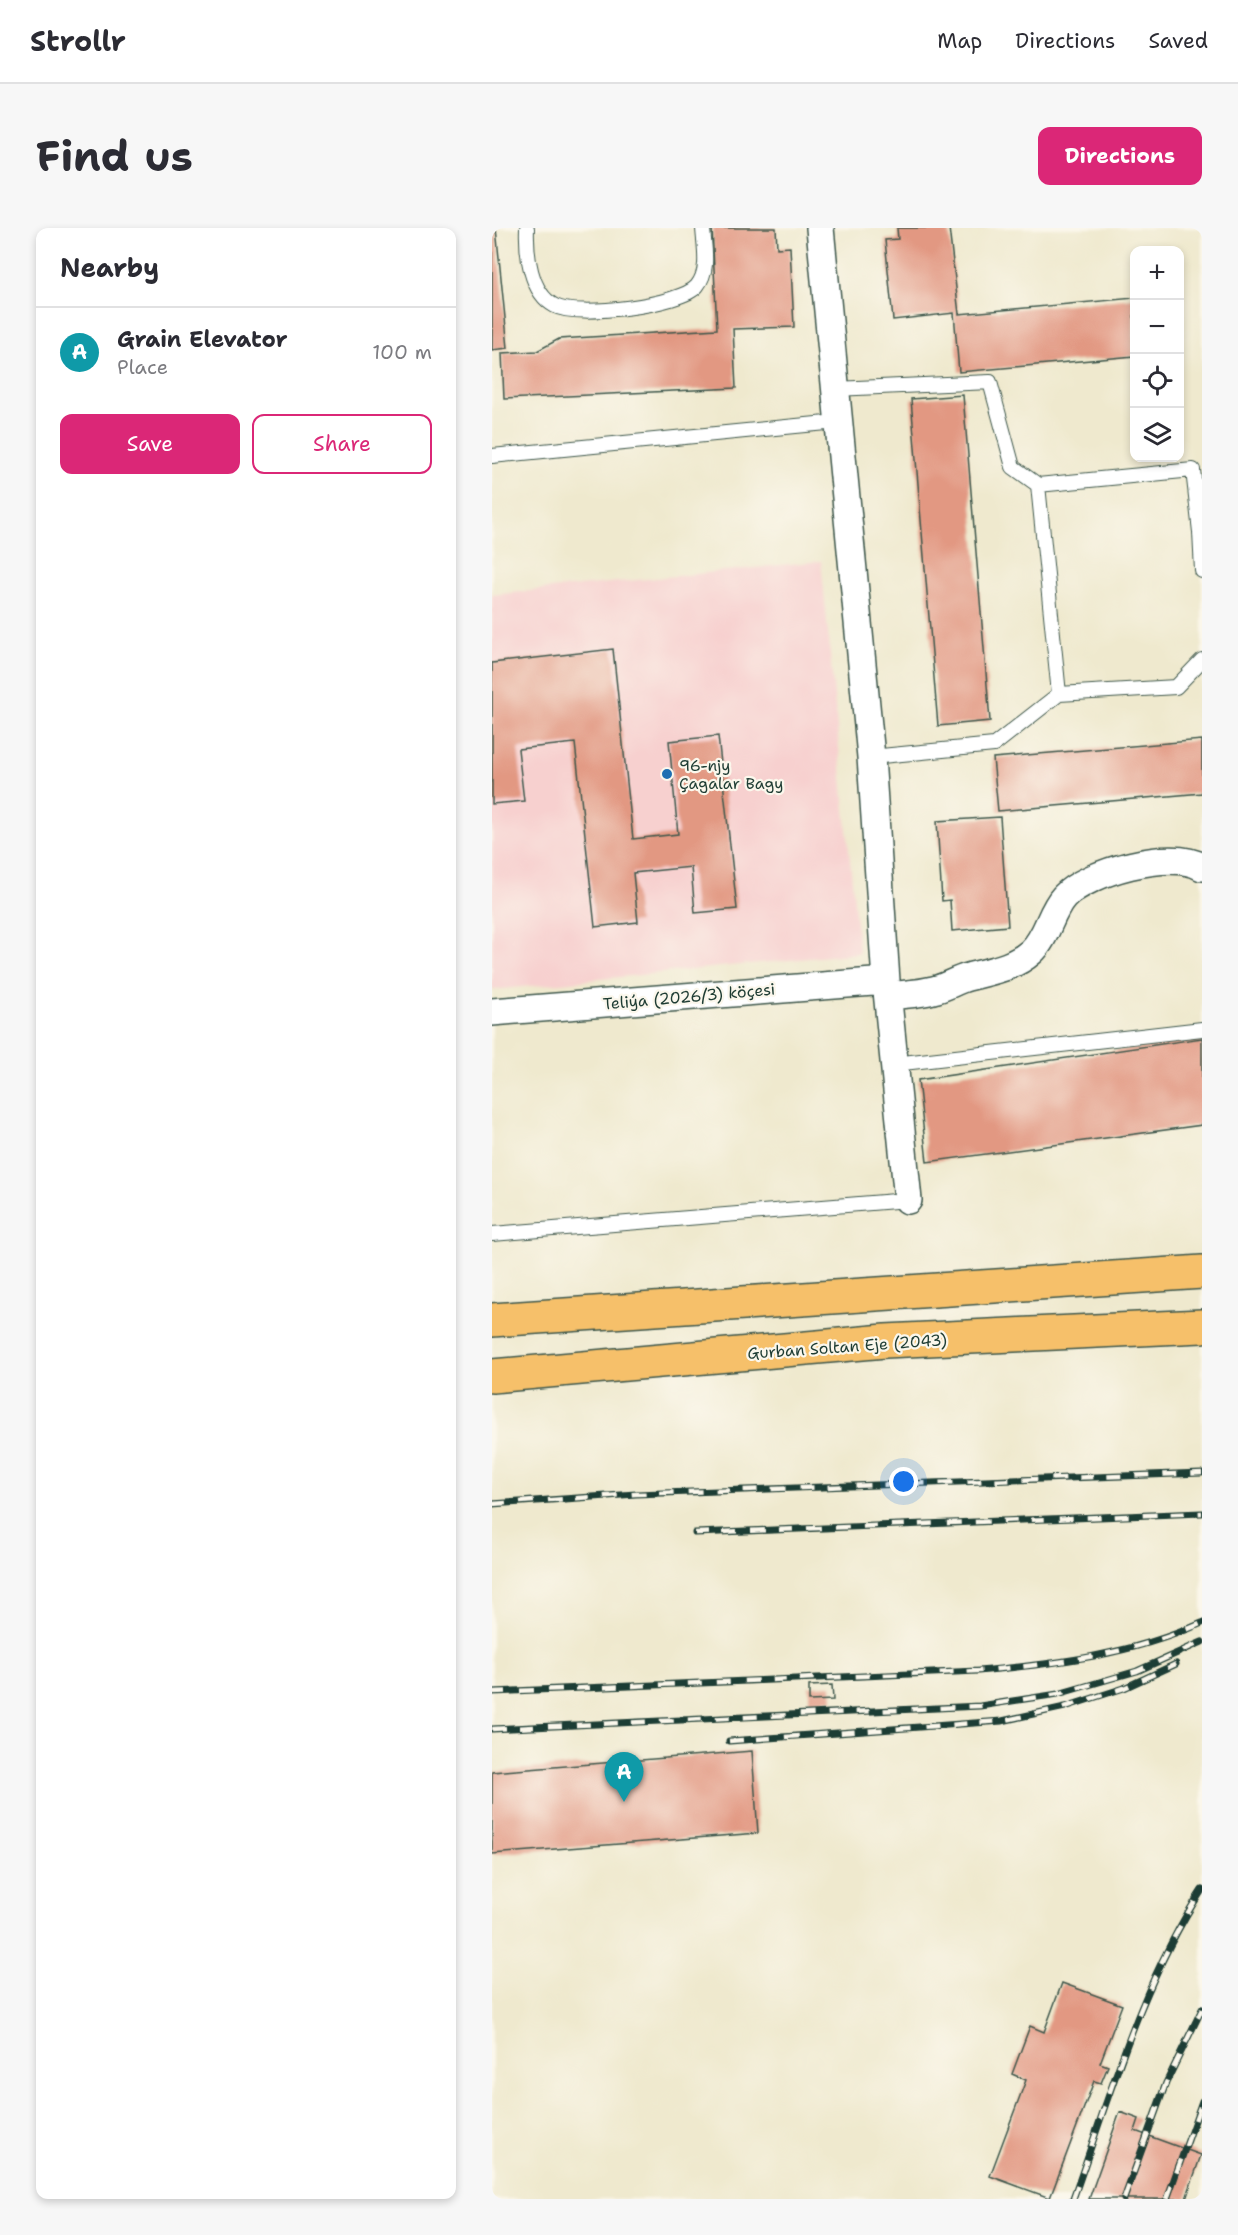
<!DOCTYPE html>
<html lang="en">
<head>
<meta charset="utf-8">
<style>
  body { margin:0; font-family:"Shantell Sans",sans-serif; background:#f7f7f7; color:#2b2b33 }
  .controls { position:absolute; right:18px; top:18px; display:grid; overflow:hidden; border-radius:12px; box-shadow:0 3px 9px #0003 }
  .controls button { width:54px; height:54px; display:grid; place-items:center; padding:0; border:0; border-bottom:2px solid #e1e1e2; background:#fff; color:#2b2b33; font:30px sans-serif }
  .you { position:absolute; left:412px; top:1254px; width:21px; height:21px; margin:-15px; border:4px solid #fff; border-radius:50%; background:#1a73e8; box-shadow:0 0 0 9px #1a73e833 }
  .badge { display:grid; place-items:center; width:39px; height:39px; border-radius:50%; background:#db2777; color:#fff; font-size:20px; font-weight:700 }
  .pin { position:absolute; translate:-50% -50px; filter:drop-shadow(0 2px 3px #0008) }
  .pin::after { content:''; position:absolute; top:32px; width:21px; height:18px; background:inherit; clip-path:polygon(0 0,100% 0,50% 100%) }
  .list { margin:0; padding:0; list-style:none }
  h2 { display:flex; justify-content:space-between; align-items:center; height:78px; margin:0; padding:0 24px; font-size:26px }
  h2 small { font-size:20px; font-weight:400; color:#7c7c81 }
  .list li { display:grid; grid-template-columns:39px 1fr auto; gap:18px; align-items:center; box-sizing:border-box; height:90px; padding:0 24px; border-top:2px solid #e1e1e2 }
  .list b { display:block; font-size:22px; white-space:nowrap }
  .list p { margin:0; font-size:20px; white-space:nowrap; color:#7c7c81 }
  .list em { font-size:20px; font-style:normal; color:#7c7c81 }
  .actions { display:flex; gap:12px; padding:18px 24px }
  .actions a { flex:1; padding:14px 0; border:2px solid #db2777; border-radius:12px; text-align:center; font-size:21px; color:#db2777 }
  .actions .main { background:#db2777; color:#fff }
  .icon { flex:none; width:33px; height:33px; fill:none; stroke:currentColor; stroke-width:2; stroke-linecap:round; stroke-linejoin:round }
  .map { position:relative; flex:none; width:710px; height:1971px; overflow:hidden; border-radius:12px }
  header { display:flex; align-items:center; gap:36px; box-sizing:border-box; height:84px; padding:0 30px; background:#fff; border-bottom:2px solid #e1e1e2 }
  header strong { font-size:28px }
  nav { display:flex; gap:33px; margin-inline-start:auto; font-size:21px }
  .intro { display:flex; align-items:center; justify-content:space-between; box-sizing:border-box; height:144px; padding:0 36px }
  h1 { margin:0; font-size:42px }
  .button { padding:15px 27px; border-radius:12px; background:#db2777; color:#fff; font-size:21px; font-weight:700 }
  main { display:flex; gap:36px; padding:0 36px }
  aside { flex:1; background:#fff; border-radius:12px; box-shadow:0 3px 9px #0003 }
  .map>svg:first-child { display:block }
</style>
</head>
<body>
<header>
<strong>Strollr</strong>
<nav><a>Map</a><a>Directions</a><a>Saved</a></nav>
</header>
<div class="intro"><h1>Find us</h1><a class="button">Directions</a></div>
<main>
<aside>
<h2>Nearby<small></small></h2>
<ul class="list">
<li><span class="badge" style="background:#0f9aa8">A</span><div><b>Grain Elevator</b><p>Place</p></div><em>100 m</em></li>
</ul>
<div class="actions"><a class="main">Save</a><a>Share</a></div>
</aside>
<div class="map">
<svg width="710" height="1971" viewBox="0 0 710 1971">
  <rect width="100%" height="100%" fill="#fbf7ec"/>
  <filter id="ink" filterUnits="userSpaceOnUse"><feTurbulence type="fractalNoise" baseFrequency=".0167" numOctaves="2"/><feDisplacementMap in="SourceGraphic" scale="12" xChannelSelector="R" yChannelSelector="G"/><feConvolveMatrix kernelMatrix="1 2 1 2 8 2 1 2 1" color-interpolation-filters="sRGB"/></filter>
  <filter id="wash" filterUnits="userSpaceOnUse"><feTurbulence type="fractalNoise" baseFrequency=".008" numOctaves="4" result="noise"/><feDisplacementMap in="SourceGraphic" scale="24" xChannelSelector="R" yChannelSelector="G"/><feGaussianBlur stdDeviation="1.35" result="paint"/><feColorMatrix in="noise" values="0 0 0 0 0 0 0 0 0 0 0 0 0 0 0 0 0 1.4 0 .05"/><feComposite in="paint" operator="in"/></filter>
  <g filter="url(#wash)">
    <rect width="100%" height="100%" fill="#efe9ce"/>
    <!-- built -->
    <path fill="#f7d0cf" d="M329,333L367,725L0,762V367Z"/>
    <g id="blocks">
      <!-- building -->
      <path fill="#e29882" d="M0,0H4L16,120L0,122Z
        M220,0H284L285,20L298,19L302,99L241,101L244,160L12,171L10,125L45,123L67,111L225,101Z
        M405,0H457L467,86L642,70V128L467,144L462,85L401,92L393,12L406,11Z
        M471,167L498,493L446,498L419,171Z
        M121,421L141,611L186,606L177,513L226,508L245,681L203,685L199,639L141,645L146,694L103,699L83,515L26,521L32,573L0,576V435Z
        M710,512V565L506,583L501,530Z
        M508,589L516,698L460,703L458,672L450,673L445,593Z
        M710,810V897L435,934L426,852Z
        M340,1457L341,1472L317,1473V1458Z
        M260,1523L266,1605L0,1626V1544Z
        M570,1755L630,1777L608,1835L616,1838L609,1855L602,1853L558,1970L498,1948L534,1852L520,1846L538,1798L552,1804Z
        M628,1884L647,1891L643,1903L709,1927L694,1971H597Z"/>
    </g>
  </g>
  <g filter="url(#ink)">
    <use href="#blocks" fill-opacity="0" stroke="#3e574b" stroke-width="1.5"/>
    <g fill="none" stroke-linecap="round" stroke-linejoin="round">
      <!-- lane casing -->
      <g stroke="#3e574b" stroke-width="16">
        <path id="lane" d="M35,0C34,25 38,65 63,78C86,90 189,77 205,58C218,42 212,19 211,0
          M343,161L498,154L521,239L546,257L567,466
          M0,228L345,194
          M546,257L701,242L708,304
          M710,303L708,304L710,343
          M379,529L502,517L567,466L684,459L710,432
          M402,836L710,801
          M0,1006L416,972"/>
      </g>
      <!-- street casing -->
      <g stroke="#3e574b" stroke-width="30">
        <path id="street" d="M328,0L379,529L394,753L416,972
          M396,768C411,766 427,766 441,762C453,760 464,752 476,749C498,743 521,740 539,724C555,710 558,684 572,669C595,644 680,620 710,639
          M0,784L394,753"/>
      </g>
      <!-- highway casing -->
      <g stroke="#3e574b" stroke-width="36">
        <path id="highway" d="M0,1092L710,1044
          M0,1148L393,1113L710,1098"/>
      </g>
      <!-- lane -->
      <use href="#lane" stroke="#fff" stroke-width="14"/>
      <!-- street -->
      <use href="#street" stroke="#fff" stroke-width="27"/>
      <!-- highway -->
      <use href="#highway" stroke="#f6c06b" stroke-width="33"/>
      <!-- rail casing -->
      <g stroke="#1f3d34" stroke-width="7">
        <path id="rail" d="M0,1276L144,1266L710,1245
          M203,1305L710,1285
          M0,1464L486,1443C563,1436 639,1427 710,1395
          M0,1501L488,1478L566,1466L645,1443L710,1414
          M237,1513L510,1493L573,1479L632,1460L684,1436
          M581,1971C618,1867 649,1755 710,1662
          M632,1971L674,1855L710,1781
          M675,1971L710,1873"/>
      </g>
      <!-- rail -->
      <use href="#rail" stroke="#fbf7ec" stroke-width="4.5" stroke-dasharray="14" stroke-linecap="butt"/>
    </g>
  </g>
  <!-- markers -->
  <circle fill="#1f6fb2" stroke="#fbf7ec" stroke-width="2" cx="175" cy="546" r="6"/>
  <g text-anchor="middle" stroke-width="4.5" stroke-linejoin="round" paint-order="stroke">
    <!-- poi labels -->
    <g font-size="16" fill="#1f3d34" stroke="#fbf7ec" text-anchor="start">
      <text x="187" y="543">96-njy<tspan x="187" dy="18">Çagalar Bagy</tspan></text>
    </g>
    <!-- street labels -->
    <g font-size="16" fill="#1f3d34" stroke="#fbf7ec">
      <text transform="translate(197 768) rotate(-5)" y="6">Teliýa (2026/3) köçesi</text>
      <text transform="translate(355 1118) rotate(-4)" y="6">Gurban Soltan Eje (2043)</text>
    </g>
  </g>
</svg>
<div class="controls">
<button>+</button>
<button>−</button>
<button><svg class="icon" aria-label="locate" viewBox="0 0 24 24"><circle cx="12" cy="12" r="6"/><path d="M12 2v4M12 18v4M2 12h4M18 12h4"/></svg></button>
<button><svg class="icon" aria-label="layers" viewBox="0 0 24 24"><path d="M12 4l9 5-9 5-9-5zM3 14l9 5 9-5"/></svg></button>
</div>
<div class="you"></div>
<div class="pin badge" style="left:132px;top:1574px;background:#0f9aa8">A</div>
</div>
</main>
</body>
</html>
